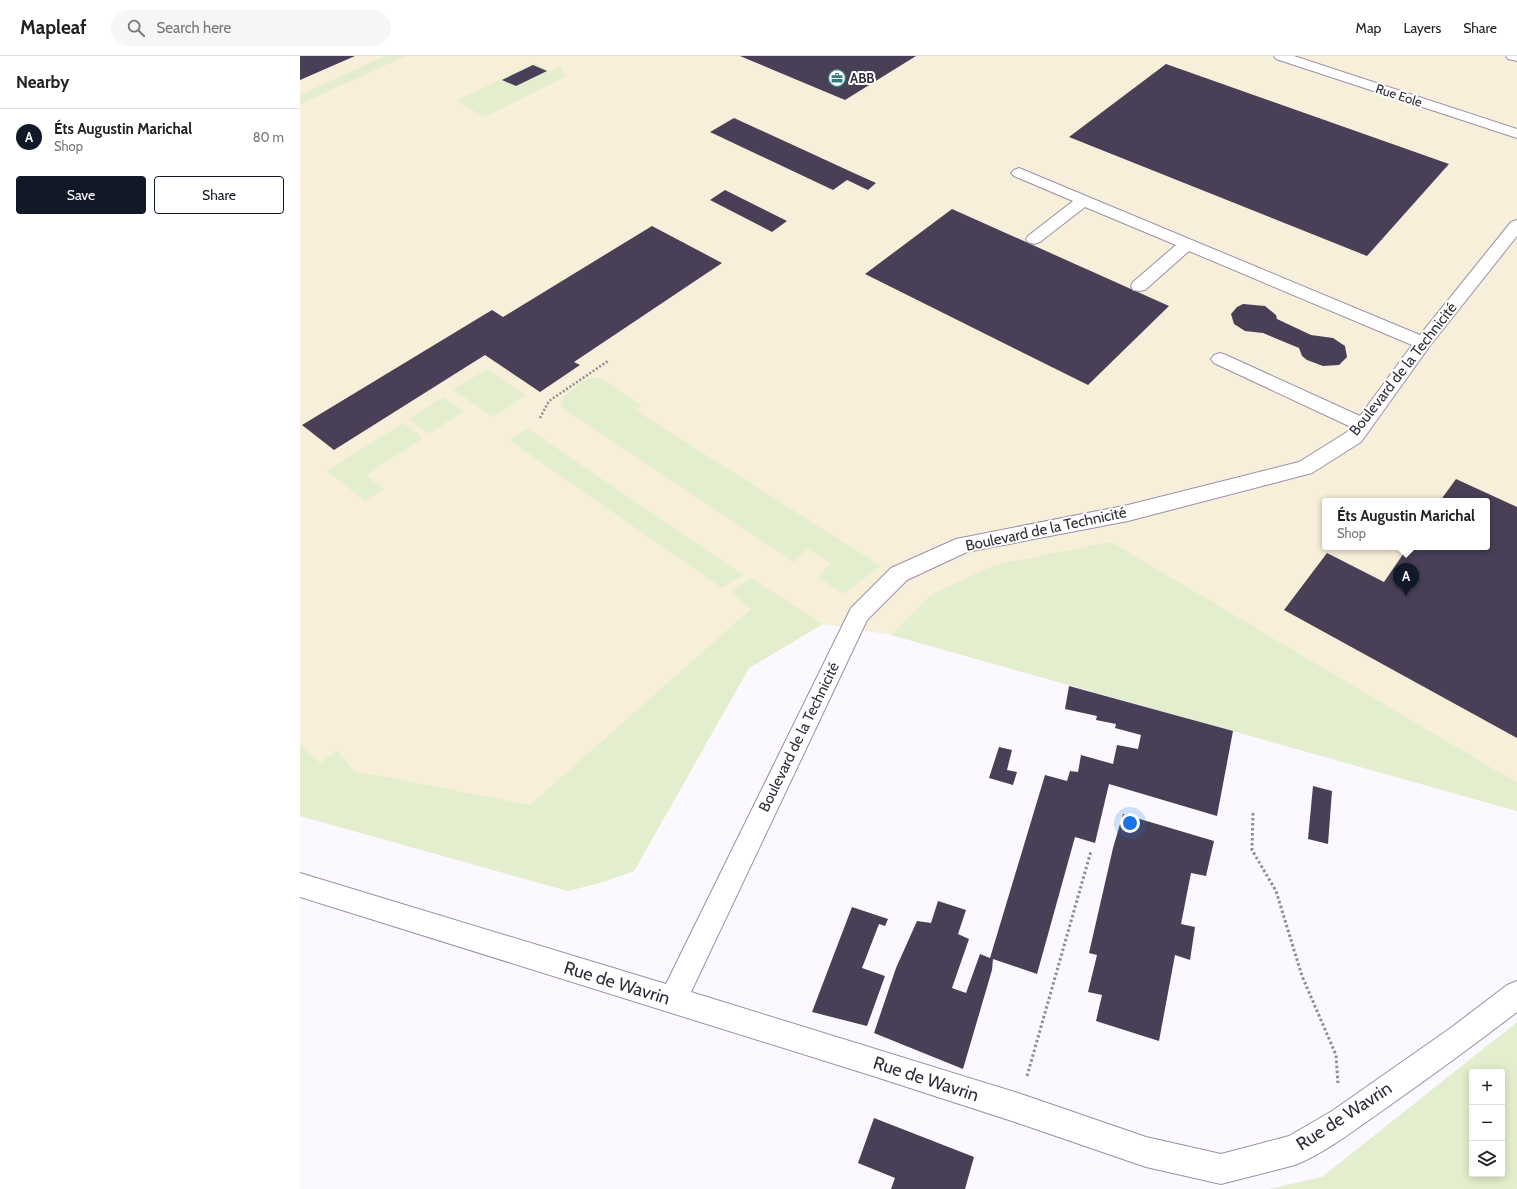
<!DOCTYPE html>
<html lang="en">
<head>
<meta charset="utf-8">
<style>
  body { margin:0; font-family:Cabin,sans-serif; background:#f6f6f6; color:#222 }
  .controls { position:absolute; right:12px; bottom:12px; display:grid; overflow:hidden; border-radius:4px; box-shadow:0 2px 10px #0003 }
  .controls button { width:36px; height:36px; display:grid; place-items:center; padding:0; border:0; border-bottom:1px solid #e0e0e0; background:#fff; color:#222; font:20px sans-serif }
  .you { position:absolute; left:830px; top:767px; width:14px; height:14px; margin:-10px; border:3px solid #fff; border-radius:50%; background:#1a73e8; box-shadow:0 0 0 6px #1a73e833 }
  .badge { display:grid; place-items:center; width:26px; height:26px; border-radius:50%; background:#111827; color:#fff; font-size:13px; font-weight:700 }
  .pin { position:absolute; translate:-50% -33px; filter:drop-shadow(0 1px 2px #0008) }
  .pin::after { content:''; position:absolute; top:21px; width:14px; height:12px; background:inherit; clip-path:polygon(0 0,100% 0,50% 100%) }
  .popup { position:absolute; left:1022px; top:442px; width:168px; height:52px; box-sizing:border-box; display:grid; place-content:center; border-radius:4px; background:#fff; filter:drop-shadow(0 1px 3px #0005); font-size:13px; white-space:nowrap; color:#767676 }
  .popup b { font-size:15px; color:#222 }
  .popup::after { content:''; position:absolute; left:50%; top:100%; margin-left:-8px; border:8px solid transparent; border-top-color:#fff }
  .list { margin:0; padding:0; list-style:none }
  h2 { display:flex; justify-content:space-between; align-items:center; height:52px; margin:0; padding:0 16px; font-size:17px }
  h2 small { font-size:13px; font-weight:400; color:#767676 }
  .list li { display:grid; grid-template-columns:26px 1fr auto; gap:12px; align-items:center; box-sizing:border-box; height:56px; padding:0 16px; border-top:1px solid #e0e0e0 }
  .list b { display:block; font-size:15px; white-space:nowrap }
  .list p { margin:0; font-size:13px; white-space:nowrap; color:#767676 }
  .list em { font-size:13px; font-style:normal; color:#767676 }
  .actions { display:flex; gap:8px; padding:12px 16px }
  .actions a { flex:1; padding:9px 0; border:1px solid #111827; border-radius:4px; text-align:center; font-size:14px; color:#111827 }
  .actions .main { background:#111827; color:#fff }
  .icon { flex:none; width:22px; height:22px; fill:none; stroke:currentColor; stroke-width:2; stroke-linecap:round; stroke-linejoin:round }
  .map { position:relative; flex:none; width:1217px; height:1133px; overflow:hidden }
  header { display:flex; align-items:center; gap:24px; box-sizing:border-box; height:56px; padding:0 20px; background:#fff; border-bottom:1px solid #e0e0e0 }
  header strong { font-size:19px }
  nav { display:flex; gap:22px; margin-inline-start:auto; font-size:14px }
  .search { width:280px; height:36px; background:#f6f6f6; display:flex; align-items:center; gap:10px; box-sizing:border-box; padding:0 14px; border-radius:22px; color:#767676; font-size:15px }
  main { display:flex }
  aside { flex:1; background:#fff }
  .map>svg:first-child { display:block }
</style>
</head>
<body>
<header>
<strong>Mapleaf</strong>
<div class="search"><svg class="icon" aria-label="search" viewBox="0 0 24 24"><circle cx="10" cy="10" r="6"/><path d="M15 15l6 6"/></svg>Search here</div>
<nav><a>Map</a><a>Layers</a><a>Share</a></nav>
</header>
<main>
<aside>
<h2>Nearby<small></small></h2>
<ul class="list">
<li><span class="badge">A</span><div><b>Éts Augustin Marichal</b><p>Shop</p></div><em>80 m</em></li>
</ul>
<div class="actions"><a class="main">Save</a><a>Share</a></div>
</aside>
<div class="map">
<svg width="1217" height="1133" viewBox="0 0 1217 1133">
  <rect width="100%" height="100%" fill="#fbf9ff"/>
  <!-- industrial -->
  <path fill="#f8efda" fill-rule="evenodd" d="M0,0H1217V755L591,579L523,568L449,612L334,815L303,826L268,835L0,760ZM1025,445H1187V491H1025Z"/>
  <!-- green -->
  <path fill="#e2eecd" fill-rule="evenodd" d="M85,0H106L0,48V39Z
    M234,7L251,16L261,10L265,21L185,61L156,45Z
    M187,313L226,339L193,361L153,334Z
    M291,322H301L341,349L335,354L581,510L543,538L518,521L531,507L508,493L494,506L267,355L261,349L263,341L283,325Z
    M143,341L164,355L129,378L108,363Z
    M103,367L123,382L66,419L84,433L65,445L27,415Z
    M227,372L443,519L422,532L209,384Z
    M811,486L1217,727V755L591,579L632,538L695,509Z
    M451,522L523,568L449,612L334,815L303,826L268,835L0,760V688L20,707L37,695L54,715L230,749L451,553L430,536Z
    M1217,966V1133H969L1022,1121ZM1172,1016H1202V1118H1172Z"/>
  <!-- building -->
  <path fill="#493f57" d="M0,0H55L0,24Z
    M440,0H616L545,44Z
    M866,8L1149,108L1067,200L769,81Z
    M233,9L247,15L216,30L202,24Z
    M434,62L556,118L576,127L568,134L547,124L533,134L410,76Z
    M425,134L487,165L472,176L410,144Z
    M652,153L869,250L788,329L565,218Z
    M352,170L422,207L274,306L280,309L240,336L185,299L34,394L2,369L192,254L203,261Z
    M943,248L965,250L976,259L977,263L1011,279L1033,282L1045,290L1047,301L1039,309L1023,310L1007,304L1002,300L999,292L963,277L945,275L934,268L931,258L937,251Z
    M1156,423L1217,451V682L984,554L1027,497L1084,526L1108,491H1187V445H1140Z
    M769,630L933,675L917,760L809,728L795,787L775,781L737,918L693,903L692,914L663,1013L574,977L596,912L617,865L631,867L638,845L666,854L658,878L669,883L652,932L666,937L680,898L690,902L745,719L767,725L770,715L778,716L781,699L813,708L817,689L838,693L841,679L815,672L816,668L796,664L797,660L765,653Z
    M699,691L712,694L707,714L717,716L713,729L689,722Z
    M1013,730L1032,735L1028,788L1008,783Z
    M823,758L914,785L906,820L891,817L881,868L895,871L890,904L875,899L859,985L796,965L802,939L788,936L797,899L789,897L813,792Z
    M552,851L588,863L585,870L579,868L562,912L585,920L567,970L512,956Z
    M574,1062L674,1101L665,1133H591L595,1122L558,1107Z"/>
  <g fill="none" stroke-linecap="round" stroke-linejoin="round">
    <!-- minor casing -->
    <g stroke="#998faa" stroke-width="2">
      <path id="minor" d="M974,0H994L1217,73V82L976,3Z
        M1206,0H1217V5L1208,3Z
        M719,112L1120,279L1211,166L1217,164V180L1129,291L1061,386L1012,417L828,465L667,496L607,524L567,564L391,936L718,1037L846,1081L921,1098L989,1080L1032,1055L1152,971L1207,929L1217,925V956C1174,989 1130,1021 1086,1052C1057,1072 1027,1096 995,1109L921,1128L846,1111L718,1067L573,1020L0,841V817L366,928L551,552L591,512L656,483L828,449L999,406L1047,376L1051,371L914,307L911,303L914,299L920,297L926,299L1060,360L1112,289L889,195L845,234L839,235L833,234L831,230L833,226L876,189L785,151L740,186L734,188L728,186L726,183L728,180L773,145L714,120L711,117L714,114Z"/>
    </g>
    <!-- path-far1 -->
    <path stroke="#8f8c94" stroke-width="2.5" stroke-dasharray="2 2" stroke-linecap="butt" d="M240,362L249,345L308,305"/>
    <!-- path -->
    <path stroke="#8f8c94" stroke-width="3" stroke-dasharray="2.5 2.5" stroke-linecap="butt" d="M953,757L952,794L976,835L1002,920L1036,999L1038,1028
      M727,1020L791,795"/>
    <!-- minor -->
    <use href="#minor" fill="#fff" fill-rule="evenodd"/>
  </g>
  <!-- icons -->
  <defs>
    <g id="office-ring" transform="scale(0.9)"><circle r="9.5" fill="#fff" stroke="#357e7e" stroke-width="1.5"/><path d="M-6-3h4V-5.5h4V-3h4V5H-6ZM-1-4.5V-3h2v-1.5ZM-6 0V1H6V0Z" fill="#357e7e"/></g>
  </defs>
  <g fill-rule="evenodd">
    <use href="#office-ring" x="537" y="22"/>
  </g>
  <g text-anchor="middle" stroke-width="4" stroke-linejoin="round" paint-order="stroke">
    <!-- far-poi labels -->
    <g font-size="13" font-weight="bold" fill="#312d38" stroke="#fff" text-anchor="start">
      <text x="550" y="27">ABB</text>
    </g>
    <!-- far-street labels -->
    <g font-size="13" fill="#312d38" stroke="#fff">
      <text transform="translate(1099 39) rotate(18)" y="5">Rue Eole</text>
    </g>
    <!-- street labels -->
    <g font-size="15" fill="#312d38" stroke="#fff">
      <text transform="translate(1103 313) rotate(-52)" y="5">Boulevard de la Technicité</text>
      <text transform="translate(746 473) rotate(-12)" y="5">Boulevard de la Technicité</text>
      <text transform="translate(499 681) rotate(-64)" y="5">Boulevard de la Technicité</text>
    </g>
    <!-- near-street labels -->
    <g font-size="18" fill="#312d38" stroke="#fff">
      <text transform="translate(317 927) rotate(17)" y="6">Rue de Wavrin</text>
      <text transform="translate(626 1023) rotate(18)" y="6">Rue de Wavrin</text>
      <text transform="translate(1044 1060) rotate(-33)" y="6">Rue de Wavrin</text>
    </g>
  </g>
</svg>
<div class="controls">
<button>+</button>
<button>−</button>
<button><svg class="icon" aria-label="layers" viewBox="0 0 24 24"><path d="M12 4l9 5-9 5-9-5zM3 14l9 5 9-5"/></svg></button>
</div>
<div class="you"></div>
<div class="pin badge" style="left:1106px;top:540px">A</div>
<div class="popup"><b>Éts Augustin Marichal</b>Shop</div>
</div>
</main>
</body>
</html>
